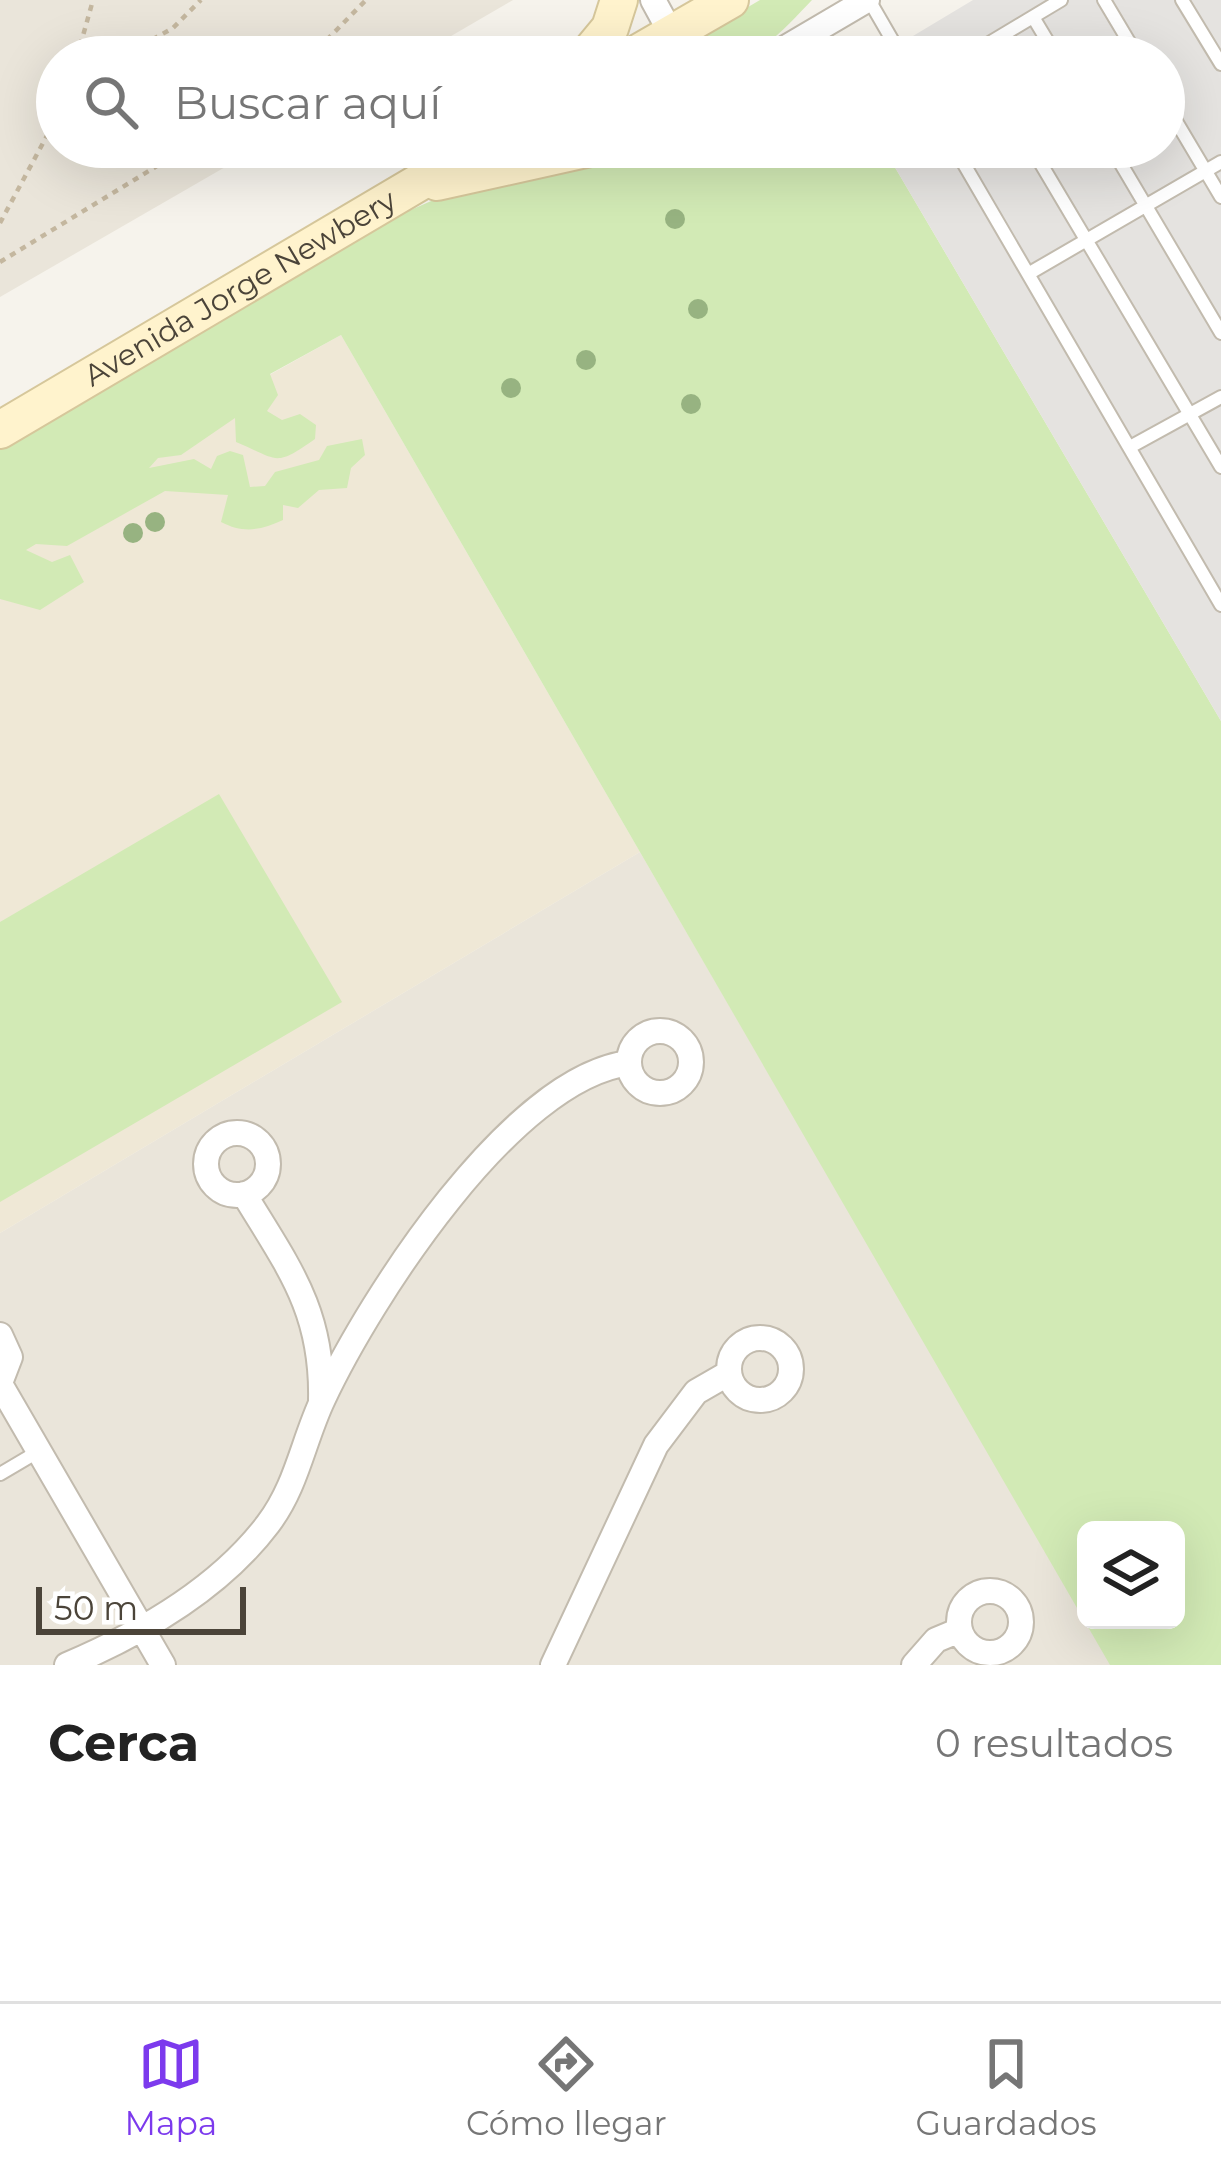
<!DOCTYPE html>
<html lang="es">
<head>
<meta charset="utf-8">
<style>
  body { margin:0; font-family:Montserrat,sans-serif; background:#f6f6f6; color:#222 }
  .controls { position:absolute; right:36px; bottom:36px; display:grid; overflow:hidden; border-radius:18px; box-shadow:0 12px 48px #0002 }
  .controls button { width:108px; height:108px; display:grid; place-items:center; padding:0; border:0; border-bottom:3px solid #e0e0e0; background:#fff; color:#222; font:60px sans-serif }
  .scale { position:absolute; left:36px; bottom:30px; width:210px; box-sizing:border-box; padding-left:12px; border:6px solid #4b4439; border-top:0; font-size:33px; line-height:42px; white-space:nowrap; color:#4b4439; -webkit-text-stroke:9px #fff; paint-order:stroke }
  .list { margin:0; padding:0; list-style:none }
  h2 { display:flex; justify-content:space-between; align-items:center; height:156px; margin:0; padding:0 48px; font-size:51px }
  h2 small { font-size:39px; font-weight:400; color:#767676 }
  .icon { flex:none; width:66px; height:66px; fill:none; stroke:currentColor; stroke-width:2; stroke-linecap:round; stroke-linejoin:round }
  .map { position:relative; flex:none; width:1221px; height:1665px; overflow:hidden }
  .search { position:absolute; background:#fff; box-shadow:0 12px 48px #0002; left:36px; right:36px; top:36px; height:132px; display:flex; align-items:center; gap:30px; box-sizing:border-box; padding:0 42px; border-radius:66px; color:#767676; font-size:45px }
  .sheet { height:336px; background:#fff }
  nav { display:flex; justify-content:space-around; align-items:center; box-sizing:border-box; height:168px; border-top:3px solid #e0e0e0; background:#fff; font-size:33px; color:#767676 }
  nav a { display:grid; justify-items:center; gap:6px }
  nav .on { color:#7c3aed }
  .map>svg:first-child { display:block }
</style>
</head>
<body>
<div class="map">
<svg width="1221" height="1665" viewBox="0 0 1221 1665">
  <rect width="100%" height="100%" fill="#f6f3ec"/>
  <!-- residential -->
  <path fill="#eae5da" d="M0,0H513L415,57H57V147H260L0,297Z
    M640,852L1112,1665H0V1233Z"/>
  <!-- education -->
  <path fill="#efe8d6" d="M341,335L640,852L0,1233V525Z"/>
  <!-- green -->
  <path fill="#d2eab5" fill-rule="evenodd" d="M760,0H812C785,28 742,81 700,48L699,36Z
    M650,147H883L1221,721V1665H1110L341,335L270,374L278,395L267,411L282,420L300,414L316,425L315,439C274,468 279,460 236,442L235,418L181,455L158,458L149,468L194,459L211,469L217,456L230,451L243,455L250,487L265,486L275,472L319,460L327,446L362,439L365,455L351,468L347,488L319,490L298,508L283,505V520C261,530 244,534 221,522L228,495L165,491L67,546L36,544L26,550L52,562L70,555L84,582L40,610L0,599V446L372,227L438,198L599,164ZM1086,1530H1176V1620H1086Z
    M219,794L342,1002L0,1202V922Z"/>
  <!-- parking -->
  <path fill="#e5e3e0" d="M973,0H1221V721L883,147H1164V57H878Z"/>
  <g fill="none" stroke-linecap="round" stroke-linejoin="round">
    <!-- service casing -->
    <g stroke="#c2bbae" stroke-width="16">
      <path id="service" d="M869,0L902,57
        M1104,0L1138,57
        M1182,0L1221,64
        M1033,17L1057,57
        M966,57L1061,0
        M1164,101L1221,197
        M954,147L1221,605
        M1031,147L1221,467
        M1111,147L1221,333
        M1028,274L1221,162
        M1130,447L1221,397
        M0,1474L39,1451"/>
    </g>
    <!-- minor casing -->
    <g stroke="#c2bbae" stroke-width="28">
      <path id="minor" d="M653,0L684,57
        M770,57L867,0
        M629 1062a31 31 0 1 1 62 0a31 31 0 1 1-62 0Z
        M206 1164a31 31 0 1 1 62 0a31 31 0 1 1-62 0Z
        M244,1194C288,1267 323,1310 321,1400
        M0,1335L10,1357L0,1383
        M729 1369a31 31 0 1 1 62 0a31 31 0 1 1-62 0Z
        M0,1384L163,1665
        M959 1622a31 31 0 1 1 62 0a31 31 0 1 1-62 0Z
        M67,1665C140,1634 219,1589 268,1524C297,1486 303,1441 323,1399C370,1299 511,1078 629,1063
        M553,1665L656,1445L696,1392L729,1373
        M914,1665L936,1640L960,1630"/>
    </g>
    <!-- secondary casing -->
    <g stroke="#d6c79b" stroke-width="40">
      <g id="secondary">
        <path d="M586,57L610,28L619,0"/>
        <path d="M631,57L730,0"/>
        <path d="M437,182L595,147"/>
        <path id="s1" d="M0,430L479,147"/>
      </g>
    </g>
    <!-- path -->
    <path stroke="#c4b79f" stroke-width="4.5" stroke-dasharray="6 6" stroke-linecap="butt" d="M77,57L93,0
      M121,57L173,28L201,0
      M310,57L366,0
      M0,223L57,117
      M0,262L188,147"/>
    <!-- service -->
    <use href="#service" stroke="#fff" stroke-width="12"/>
    <!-- minor -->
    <use href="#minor" stroke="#fff" stroke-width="24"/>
    <!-- secondary -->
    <use href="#secondary" stroke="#fff3cd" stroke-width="36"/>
  </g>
  <!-- trees -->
  <g fill="#97b381">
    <circle cx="675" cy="219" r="10"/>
    <circle cx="698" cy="309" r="10"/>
    <circle cx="586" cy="360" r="10"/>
    <circle cx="511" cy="388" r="10"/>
    <circle cx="691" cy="404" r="10"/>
    <circle cx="155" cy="522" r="10"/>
    <circle cx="133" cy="533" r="10"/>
  </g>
  <g text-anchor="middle" stroke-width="9" stroke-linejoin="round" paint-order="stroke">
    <!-- street labels -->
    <g font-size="30" fill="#4b4439" stroke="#fff">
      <text dy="10" stroke="none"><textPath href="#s1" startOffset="279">Avenida Jorge Newbery</textPath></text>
    </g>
  </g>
</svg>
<div class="controls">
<button><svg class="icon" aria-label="layers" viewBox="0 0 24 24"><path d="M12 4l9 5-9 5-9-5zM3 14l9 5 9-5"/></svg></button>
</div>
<div class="scale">50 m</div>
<div class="search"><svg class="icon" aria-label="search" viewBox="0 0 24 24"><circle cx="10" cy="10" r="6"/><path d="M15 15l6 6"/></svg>Buscar aquí</div>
</div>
<section class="sheet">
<h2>Cerca<small>0 resultados</small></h2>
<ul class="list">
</ul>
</section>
<nav>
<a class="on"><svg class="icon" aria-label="map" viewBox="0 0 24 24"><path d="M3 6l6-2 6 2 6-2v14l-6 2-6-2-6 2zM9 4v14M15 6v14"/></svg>Mapa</a>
<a><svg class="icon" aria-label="directions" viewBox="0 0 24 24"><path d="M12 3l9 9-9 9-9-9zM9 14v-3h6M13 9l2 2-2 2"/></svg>Cómo llegar</a>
<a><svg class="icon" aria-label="saved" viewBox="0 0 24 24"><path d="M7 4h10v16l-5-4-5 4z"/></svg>Guardados</a>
</nav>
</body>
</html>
